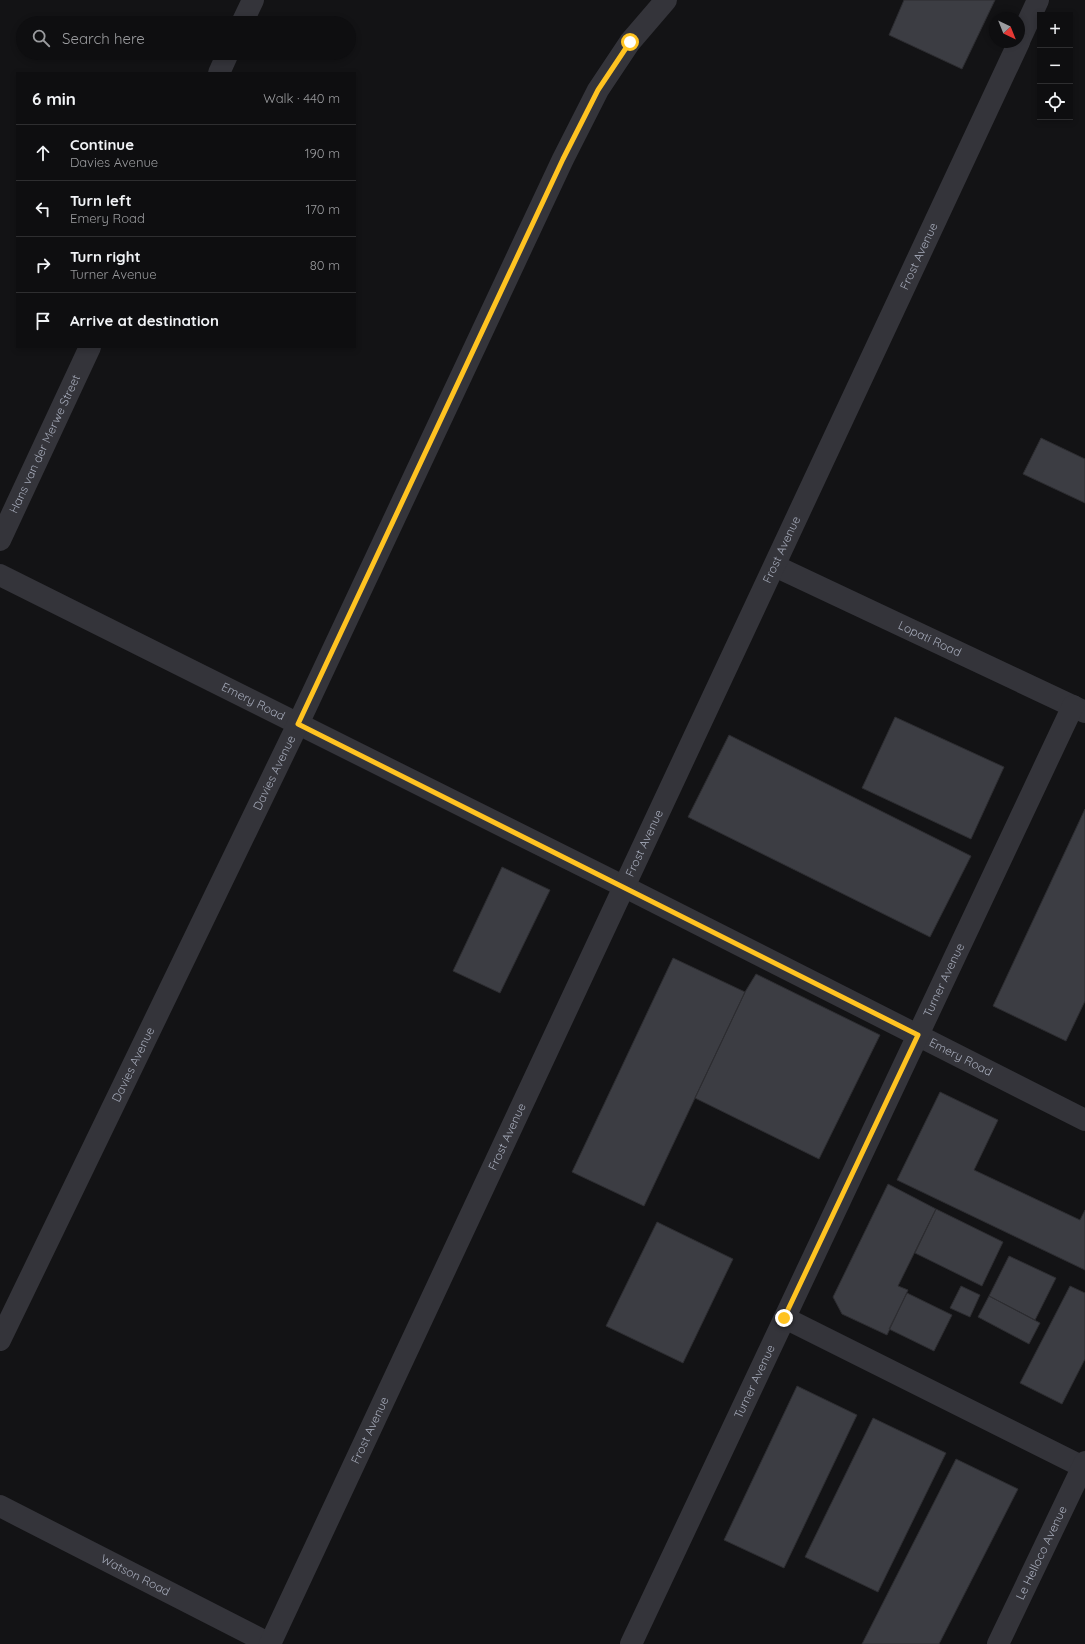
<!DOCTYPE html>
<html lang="en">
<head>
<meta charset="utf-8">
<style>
  body { margin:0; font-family:Quicksand,sans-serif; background:#1c1c1e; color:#f1f3f6 }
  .controls { position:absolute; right:12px; top:12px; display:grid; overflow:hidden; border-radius:0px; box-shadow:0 2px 6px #0003 }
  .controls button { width:36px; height:36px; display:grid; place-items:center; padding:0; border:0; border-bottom:1px solid #2e2e30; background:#0e0e10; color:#f1f3f6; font:20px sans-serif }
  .compass { position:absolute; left:989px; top:12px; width:36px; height:36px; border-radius:50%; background:#0e0e10; box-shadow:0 2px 6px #0003; rotate:137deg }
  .stop { position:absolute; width:12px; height:12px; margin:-9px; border:3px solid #ffc321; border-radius:50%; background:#fff }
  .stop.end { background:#ffc321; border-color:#fff; box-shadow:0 1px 4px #0008 }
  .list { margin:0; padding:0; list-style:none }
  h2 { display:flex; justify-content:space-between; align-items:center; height:52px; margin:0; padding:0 16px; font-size:17px }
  h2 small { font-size:13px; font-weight:400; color:#9b9c9f }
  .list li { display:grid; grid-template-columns:26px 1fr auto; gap:12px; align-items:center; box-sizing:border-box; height:56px; padding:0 16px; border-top:1px solid #2e2e30 }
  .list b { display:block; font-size:15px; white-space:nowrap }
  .list p { margin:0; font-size:13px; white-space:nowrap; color:#9b9c9f }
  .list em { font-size:13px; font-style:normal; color:#9b9c9f }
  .icon { flex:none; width:22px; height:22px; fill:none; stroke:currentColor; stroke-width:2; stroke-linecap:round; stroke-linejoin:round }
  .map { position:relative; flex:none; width:1085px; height:1644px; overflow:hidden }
  .search { position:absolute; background:#0e0e10; box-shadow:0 2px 6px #0003; left:16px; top:16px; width:340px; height:44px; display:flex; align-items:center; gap:10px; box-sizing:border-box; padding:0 14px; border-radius:22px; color:#9b9c9f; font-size:15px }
  .panel { position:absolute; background:#0e0e10; box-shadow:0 2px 6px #0003; left:16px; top:72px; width:340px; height:276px; border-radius:0px }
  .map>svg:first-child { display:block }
</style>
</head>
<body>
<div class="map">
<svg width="1085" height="1644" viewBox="0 0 1085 1644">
  <rect width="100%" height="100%" fill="#131315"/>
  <!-- building -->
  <path fill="#3c3d43" stroke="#2d2d31" d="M904,0H995L962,69L889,35Z
    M1041,438L1085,459V503L1023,474Z
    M895,717L1004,767L971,839L862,788Z
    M729,735L971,856L930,937L688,817Z
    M1085,809V1001L1066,1041L993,1006Z
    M502,867L550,890L500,993L453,971Z
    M673,958L745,992L644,1206L572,1172Z
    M756,974L880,1035L819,1159L695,1098L745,992Z
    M940,1092L998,1120L974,1170L1080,1220L1085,1210V1270L897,1180Z
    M888,1184L936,1209L898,1286L908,1290L887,1335L842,1314L833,1297Z
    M936,1209L1003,1242L982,1286L915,1253Z
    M657,1222L733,1259L683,1363L606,1326Z
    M1009,1256L1056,1278L1035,1320L989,1296Z
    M961,1286L980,1295L970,1317L950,1308Z
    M1070,1286L1085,1293V1359L1062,1404L1020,1383Z
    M907,1293L952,1315L934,1351L889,1329Z
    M989,1296L1040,1323L1029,1344L978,1317Z
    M797,1386L857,1415L784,1568L724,1540Z
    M873,1418L946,1453L878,1592L805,1557Z
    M956,1459L1018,1489L939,1644H862Z"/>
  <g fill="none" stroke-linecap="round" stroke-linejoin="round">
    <!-- street -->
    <g stroke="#34343a" stroke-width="22">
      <path d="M242,23L253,0"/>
      <path d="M1019,41L1038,0"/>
      <path d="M219,73L228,53"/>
      <path id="s1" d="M0,540L90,347"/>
      <path id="s2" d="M775,566L1085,712"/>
      <path id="s3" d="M0,575L625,887L1085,1120"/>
      <path d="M785,1318L1083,1467"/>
      <path id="s4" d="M0,1340L298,724L563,159L598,90L630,42L666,0"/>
      <path id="s5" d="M0,1506L270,1644"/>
      <path id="s6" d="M270,1644L1019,42"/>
      <path id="s7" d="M631,1644L1073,706"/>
      <path id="s8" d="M998,1644L1085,1462"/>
    </g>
  </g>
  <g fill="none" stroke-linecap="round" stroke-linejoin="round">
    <!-- route -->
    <path stroke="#ffc321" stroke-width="5" d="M630,42L598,90L563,159L298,724L918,1035L784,1318"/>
  </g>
  <g text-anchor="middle" stroke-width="3" stroke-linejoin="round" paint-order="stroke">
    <!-- street labels -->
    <g font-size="12" fill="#a3a8b7" stroke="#0e0e10">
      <text dy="4" stroke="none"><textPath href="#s6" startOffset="1532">Frost Avenue</textPath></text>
      <text dy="4" stroke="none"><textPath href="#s1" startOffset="106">Hans van der Merwe Street</textPath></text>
      <text dy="4" stroke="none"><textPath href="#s6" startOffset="1208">Frost Avenue</textPath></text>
      <text dy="4" stroke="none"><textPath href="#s2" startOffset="171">Lopati Road</textPath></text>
      <text dy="4" stroke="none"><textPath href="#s3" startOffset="283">Emery Road</textPath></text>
      <text dy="4" stroke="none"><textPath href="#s4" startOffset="630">Davies Avenue</textPath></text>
      <text dy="4" stroke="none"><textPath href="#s6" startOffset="884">Frost Avenue</textPath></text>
      <text dy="4" stroke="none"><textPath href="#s7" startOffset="734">Turner Avenue</textPath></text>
      <text dy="4" stroke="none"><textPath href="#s3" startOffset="1075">Emery Road</textPath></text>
      <text dy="4" stroke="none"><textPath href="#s4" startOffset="306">Davies Avenue</textPath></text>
      <text dy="4" stroke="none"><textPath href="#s6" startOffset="560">Frost Avenue</textPath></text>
      <text dy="4" stroke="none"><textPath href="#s7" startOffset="290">Turner Avenue</textPath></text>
      <text dy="4" stroke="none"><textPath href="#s6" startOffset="236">Frost Avenue</textPath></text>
      <text dy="4" stroke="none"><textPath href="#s8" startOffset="101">Le Helloco Avenue</textPath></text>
      <text dy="4" stroke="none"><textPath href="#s5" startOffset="152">Watson Road</textPath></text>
    </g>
  </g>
</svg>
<div class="controls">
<button>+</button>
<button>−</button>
<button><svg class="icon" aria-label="locate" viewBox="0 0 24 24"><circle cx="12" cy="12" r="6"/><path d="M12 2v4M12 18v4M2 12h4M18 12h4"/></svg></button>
</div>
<svg class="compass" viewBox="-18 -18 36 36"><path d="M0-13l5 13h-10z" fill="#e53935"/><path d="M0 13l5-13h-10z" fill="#9b9c9f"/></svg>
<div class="stop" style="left:630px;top:42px"></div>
<div class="stop end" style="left:784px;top:1318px"></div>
<div class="search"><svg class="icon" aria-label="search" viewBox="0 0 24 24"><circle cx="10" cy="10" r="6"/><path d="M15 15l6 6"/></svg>Search here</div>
<section class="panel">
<h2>6 min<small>Walk · 440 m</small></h2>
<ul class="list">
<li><svg class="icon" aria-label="ahead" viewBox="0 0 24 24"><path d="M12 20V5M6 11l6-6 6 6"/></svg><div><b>Continue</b><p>Davies Avenue</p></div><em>190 m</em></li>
<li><svg class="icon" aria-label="left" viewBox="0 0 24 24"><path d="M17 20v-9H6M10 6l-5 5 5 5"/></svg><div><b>Turn left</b><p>Emery Road</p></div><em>170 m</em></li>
<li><svg class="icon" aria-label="right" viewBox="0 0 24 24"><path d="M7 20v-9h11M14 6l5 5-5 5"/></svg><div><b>Turn right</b><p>Turner Avenue</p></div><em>80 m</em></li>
<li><svg class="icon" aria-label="arrive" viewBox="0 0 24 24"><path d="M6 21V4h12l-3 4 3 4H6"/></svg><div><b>Arrive at destination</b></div></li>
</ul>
</section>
</div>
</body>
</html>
